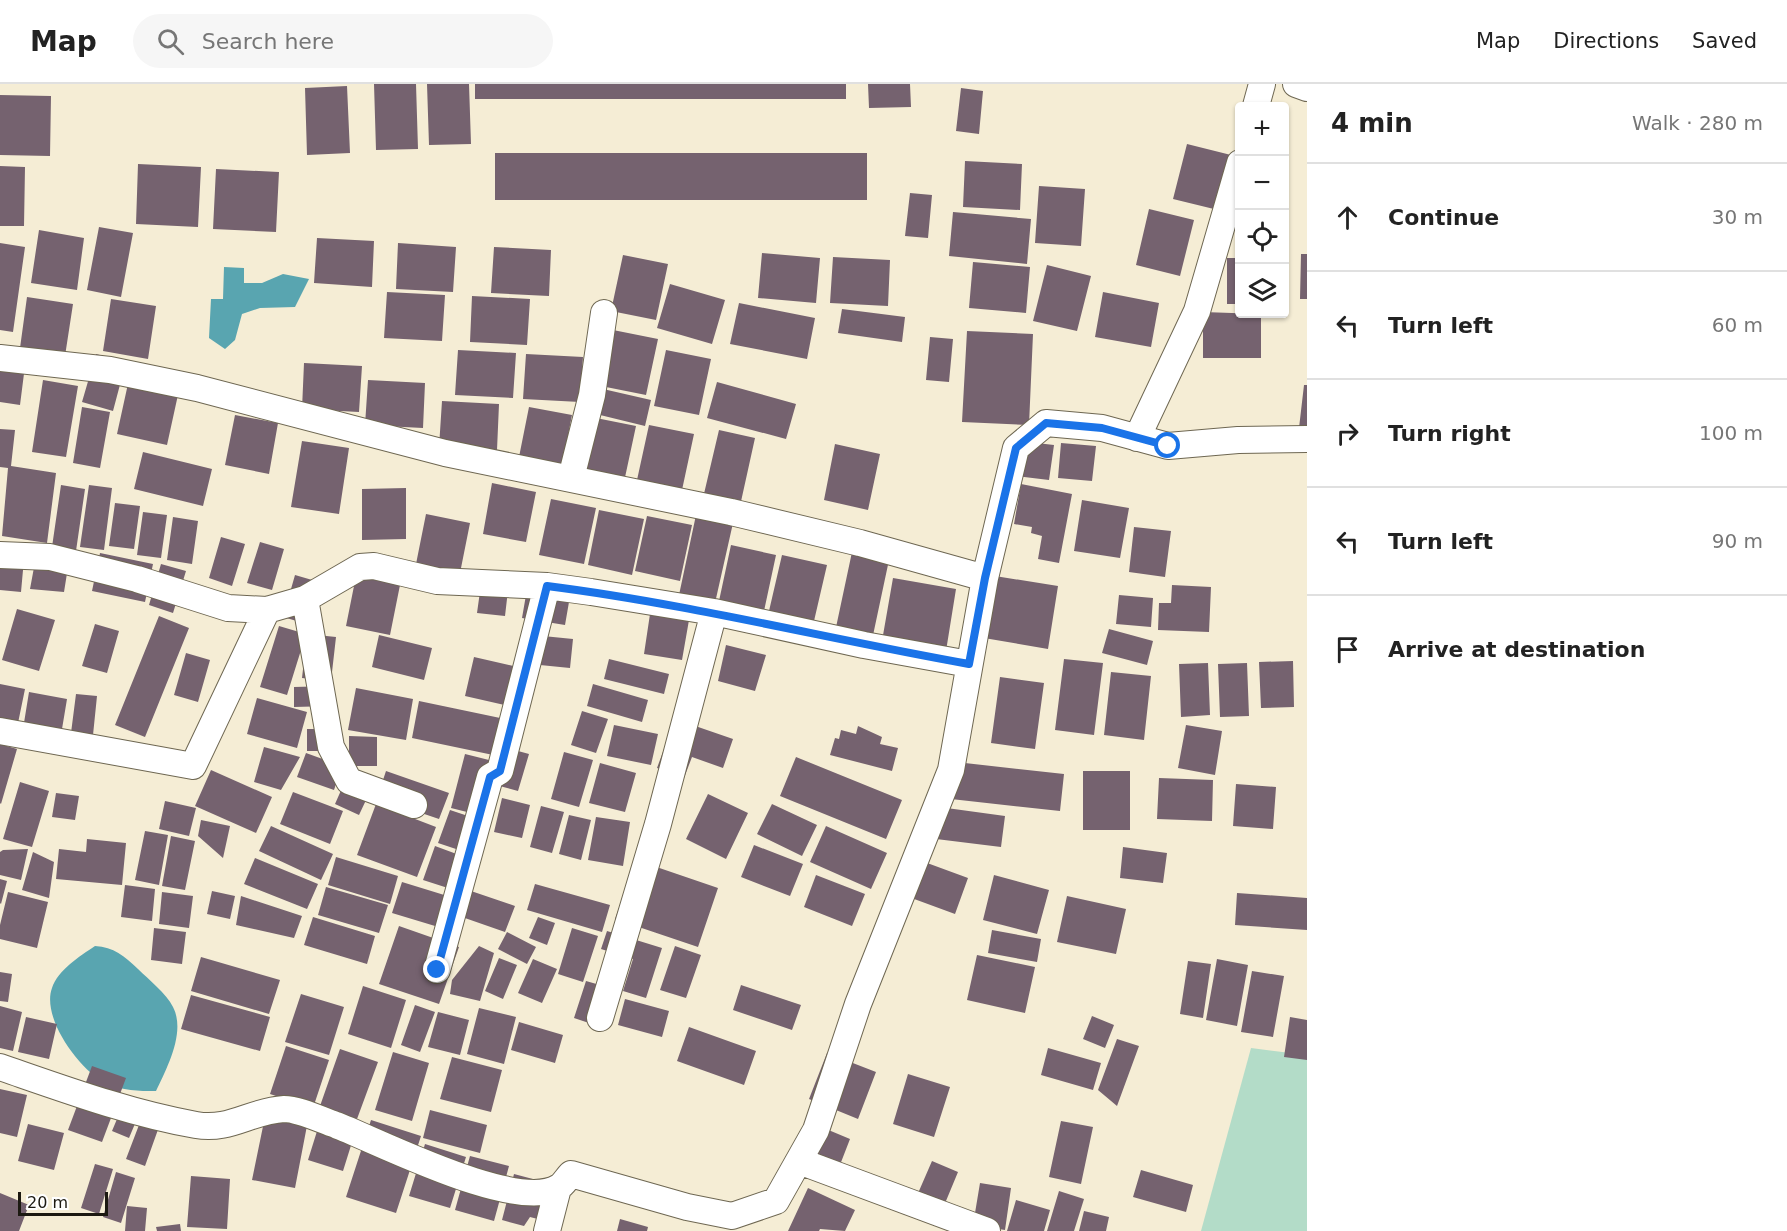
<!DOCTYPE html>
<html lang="en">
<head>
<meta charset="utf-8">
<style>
  body { margin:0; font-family:"DejaVu Sans",sans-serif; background:#f6f6f6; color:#222 }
  .controls { position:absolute; right:18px; top:18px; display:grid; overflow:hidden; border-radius:6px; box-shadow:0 2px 4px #0004 }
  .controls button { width:54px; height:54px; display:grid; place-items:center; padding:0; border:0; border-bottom:2px solid #e0e0e0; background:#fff; color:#222; font:30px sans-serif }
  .scale { position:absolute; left:18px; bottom:15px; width:90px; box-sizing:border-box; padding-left:6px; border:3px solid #1c1911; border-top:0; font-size:16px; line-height:21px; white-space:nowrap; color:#1c1911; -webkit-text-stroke:4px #fff; paint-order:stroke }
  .stop { position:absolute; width:18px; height:18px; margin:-14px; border:4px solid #1a73e8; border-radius:50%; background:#fff }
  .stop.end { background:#1a73e8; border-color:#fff; box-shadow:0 2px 6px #0008 }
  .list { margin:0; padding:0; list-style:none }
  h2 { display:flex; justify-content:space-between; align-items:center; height:78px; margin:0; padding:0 24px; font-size:26px }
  h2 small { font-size:20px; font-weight:400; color:#767676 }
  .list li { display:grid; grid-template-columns:39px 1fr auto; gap:18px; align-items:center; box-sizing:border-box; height:108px; padding:0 24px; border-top:2px solid #e0e0e0 }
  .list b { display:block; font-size:22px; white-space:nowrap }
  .list em { font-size:20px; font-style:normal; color:#767676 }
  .icon { flex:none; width:33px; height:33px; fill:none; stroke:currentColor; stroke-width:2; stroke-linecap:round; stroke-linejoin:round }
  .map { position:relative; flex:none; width:1307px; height:1147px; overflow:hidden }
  header { display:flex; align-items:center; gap:36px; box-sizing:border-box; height:84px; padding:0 30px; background:#fff; border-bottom:2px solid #e0e0e0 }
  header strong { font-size:28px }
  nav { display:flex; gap:33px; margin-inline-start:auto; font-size:21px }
  .search { width:420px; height:54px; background:#f6f6f6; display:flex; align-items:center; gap:15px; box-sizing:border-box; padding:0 21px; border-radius:33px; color:#767676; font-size:22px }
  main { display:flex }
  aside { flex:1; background:#fff }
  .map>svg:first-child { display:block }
</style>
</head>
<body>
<header>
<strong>Map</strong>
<div class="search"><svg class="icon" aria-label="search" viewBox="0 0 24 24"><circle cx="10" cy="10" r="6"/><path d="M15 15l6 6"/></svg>Search here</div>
<nav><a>Map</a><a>Directions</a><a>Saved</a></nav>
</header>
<main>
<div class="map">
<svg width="1307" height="1147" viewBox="0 0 1307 1147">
  <rect width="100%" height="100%" fill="#f5edd5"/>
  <!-- green -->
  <path fill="#b3dcc8" d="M1251,964L1307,971V1147H1201Z"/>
  <!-- water -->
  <path fill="#59a5b0" d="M224,183L244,184V199H262L283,190L309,195L295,223L260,224L242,230L235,256L225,265L209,254L211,215H223Z
    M95,862C114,863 124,872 138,885C149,896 166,909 173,923C186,948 167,984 156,1007C138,1007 123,1007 106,999C80,987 41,934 52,904C58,886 80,872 95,862Z"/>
  <!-- building -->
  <path fill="#75626f" d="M374,0H416L418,65L376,66Z
    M427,0H469L471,60L429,61Z
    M475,0H846V15H475Z
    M868,0H910L911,23L869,24Z
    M347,2L350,69L307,71L305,4Z
    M961,4L983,7L979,50L956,47Z
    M0,11L51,12L50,72L0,71Z
    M1187,60L1231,71L1218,126L1173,115Z
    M495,69H867V116H495Z
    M965,77L1022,80L1020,126L963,123Z
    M138,80L201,83L198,143L136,140Z
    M0,82L25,83L24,142H0Z
    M216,85L279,88L276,148L213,145Z
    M1039,102L1085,105L1081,162L1035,159Z
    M910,109L932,111L928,154L905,152Z
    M1149,125L1194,136L1180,192L1136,181Z
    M953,128L1031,135L1027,180L949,172Z
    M99,143L133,149L121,213L87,206Z
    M39,146L84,154L77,206L31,199Z
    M317,154L374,157L372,203L314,199Z
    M0,159L25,163L13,248L0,246Z
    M398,159L456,163L453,208L396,205Z
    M494,163L551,166L549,212L491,209Z
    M762,169L820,174L816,219L758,214Z
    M1301,170H1307V215H1300Z
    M623,171L668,180L656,236L611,227Z
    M833,173L890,176L888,222L830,219Z
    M1227,174H1239V220H1227Z
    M973,178L1030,183L1026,229L969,224Z
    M1047,181L1091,192L1077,247L1033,237Z
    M670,200L725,216L712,260L657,244Z
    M387,208L445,211L442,257L384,254Z
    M1103,208L1159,219L1151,263L1095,253Z
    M472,212L530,215L527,261L470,258Z
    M27,213L73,220L65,272L27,266L20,321L0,318V261L20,264Z
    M111,215L156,222L148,275L103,267Z
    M739,219L815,234L807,275L730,260Z
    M842,225L905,233L902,258L838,249Z
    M1203,228L1261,230V274H1203Z
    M613,246L658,255L646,311L601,302Z
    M967,247L1033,250L1029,341L962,338Z
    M930,253L953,255L949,298L926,296Z
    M458,266L516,269L513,314L455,311Z
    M666,266L711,275L699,331L654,322Z
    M96,270L126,278L113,327L82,318Z
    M526,270L583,273L580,318L523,315Z
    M304,279L362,282L359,328L302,325Z
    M131,286L181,297L167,361L117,350Z
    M43,296L78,302L66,373L32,368Z
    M368,296L425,299L423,344L365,341Z
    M717,298L796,320L786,355L707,334Z
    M1304,301H1307V344H1299Z
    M603,305L651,316L645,342L596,330Z
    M442,317L499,320L497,366L439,363Z
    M82,323L110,328L100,384L73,379Z
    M529,323L572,331L562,382L519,373Z
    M235,331L278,339L269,390L225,381Z
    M591,333L636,342L624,398L579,388Z
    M649,341L694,350L682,406L637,396Z
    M0,345L15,346L11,382L56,389L47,459L2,452L8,384L0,383Z
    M719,346L755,354L740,422L703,414Z
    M302,357L349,364L339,430L291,423Z
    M1019,357L1054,361L1049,396L1015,392Z
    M1061,359L1096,362L1092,397L1058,394Z
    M835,360L880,370L868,426L824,416Z
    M143,368L212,385L203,422L134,405Z
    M492,399L536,408L526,458L483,450Z
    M1021,400L1072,410L1059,479L1038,475L1042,452L1031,449L1032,443L1014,440Z
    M61,401L85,405L76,467L52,463Z
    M89,401L112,404L104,466L80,463Z
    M406,404V455L362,456V405Z
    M551,415L596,424L584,480L539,471Z
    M1082,416L1129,424L1120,474L1074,467Z
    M115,419L140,422L134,465L109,462Z
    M599,426L644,435L632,491L588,481Z
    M143,428L167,431L161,474L137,471Z
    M426,430L470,439L460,489L416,480Z
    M696,431L733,439L715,519L679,511Z
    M647,432L692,441L680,497L635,487Z
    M173,433L198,437L192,480L167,476Z
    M1134,443L1171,447L1165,493L1129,488Z
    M221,453L245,460L232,502L209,494Z
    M260,458L284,465L272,506L247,499Z
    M731,461L776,471L764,527L719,517Z
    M0,462L25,464L21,508L0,506Z
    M852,468L889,476L872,556L835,548Z
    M100,469L153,480L145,518L92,507Z
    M782,471L827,481L814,537L769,527Z
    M35,478L68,483L64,508L30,505Z
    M161,480L186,487L173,529L149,521Z
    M483,486L510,489L505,532L477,529Z
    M295,491L319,498L307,540L283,533Z
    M356,492L400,501L390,551L346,542Z
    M995,492L1058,502L1048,565L984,554Z
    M893,494L956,505L946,567L882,557Z
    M1172,501L1211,503L1209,548L1158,546L1159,519H1171Z
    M526,511L569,518L565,541L522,534Z
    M1119,511L1153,514L1151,543L1116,540Z
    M17,525L55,536L39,587L2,576Z
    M650,530L689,536L682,576L644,570Z
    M159,532L189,544L145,653L115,641Z
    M95,540L119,547L107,589L82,582Z
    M279,542L306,550L287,611L260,603Z
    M1109,545L1153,557L1147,581L1102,569Z
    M307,550L336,553L331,597L302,594Z
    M523,550L573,555L570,584L520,579Z
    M379,551L432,564L424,596L372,583Z
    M726,561L766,571L755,607L718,597Z
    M186,569L210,576L198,618L174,611Z
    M474,573L535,587L527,626L465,612Z
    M609,575L669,590L664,610L604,595Z
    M1064,575L1103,579L1094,651L1055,646Z
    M1293,577L1294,623L1261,624L1259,578Z
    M1208,579L1210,631L1181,633L1179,580Z
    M1247,579L1249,632L1220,633L1218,580Z
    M1111,588L1151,592L1144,656L1104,651Z
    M1000,593L1044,599L1035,665L991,659Z
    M0,600L25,605L18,639L0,635Z
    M593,600L648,616L642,638L587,622Z
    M331,602V622L294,623V603Z
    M356,604L413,615L406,656L348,646Z
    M29,608L67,615L61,651L23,645Z
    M76,610L97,612L93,651L71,649Z
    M257,614L307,628L297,664L247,650Z
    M419,617L505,635L498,672L412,654Z
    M582,627L608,635L596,669L571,661Z
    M675,635L733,655L723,684L692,673L684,694L657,684Z
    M614,641L658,650L651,681L607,672Z
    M1186,641L1222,647L1215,691L1178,684Z
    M858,642L882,653L880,660L898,664L892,687L830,671L835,654L839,655L841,646L856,650Z
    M307,645H341V667H307Z
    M349,652L377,653V682H349Z
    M0,660L17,665L1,720L0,719Z
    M264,663L300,673L281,706L254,698Z
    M503,663L529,670L518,707L492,700Z
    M564,668L593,676L579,723L551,715Z
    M306,669L342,682L334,706L297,693Z
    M465,670L497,678L483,732L451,724Z
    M796,673L902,716L886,755L780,712Z
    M956,678L1064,690L1060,727L951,715Z
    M600,679L636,689L625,728L589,719Z
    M211,686L272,713L256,749L195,722Z
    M350,686L375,697L359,731L335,720Z
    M386,687L449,709L439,735L377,714Z
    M1083,687H1130V746H1083Z
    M1159,694L1213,696L1212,737L1157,735Z
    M20,698L49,707L32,763L3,755Z
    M1236,700L1276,703L1273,745L1233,742Z
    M293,708L343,727L330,760L280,740Z
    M56,709L79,712L75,736L52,733Z
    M708,710L748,729L726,775L686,755Z
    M502,714L530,721L522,754L494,748Z
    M165,717L196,724L189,752L159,745Z
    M376,720L436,743L417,793L357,771Z
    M772,720L817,741L802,772L757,750Z
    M541,722L564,728L552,769L530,763Z
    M932,722L1005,732L1001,763L928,754Z
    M450,726L477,735L465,768L438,759Z
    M569,731L591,736L581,776L559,770Z
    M596,733L630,738L623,782L588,776Z
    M201,736L230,742L223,774L198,752Z
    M271,742L333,770L321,796L259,767Z
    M826,742L887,769L871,805L810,778Z
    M145,747L168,751L159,801L135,796Z
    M171,752L195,757L185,806L162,802Z
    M87,755L126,759L122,801L56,795L59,765L86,768Z
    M754,761L803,780L790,812L741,793Z
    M435,762L462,772L451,805L423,796Z
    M1123,763L1167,769L1163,799L1120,794Z
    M28,765L21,796L0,791V768L3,766Z
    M33,768L54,778L49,814L22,806Z
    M336,773L398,792L390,820L328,801Z
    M255,774L318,800L307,825L244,800Z
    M636,776L718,804L698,863L615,835Z
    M919,776L968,794L955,830L906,812Z
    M816,791L865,810L852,842L804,823Z
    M994,791L1049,806L1037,850L983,836Z
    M0,795L7,797L1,820L0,819Z
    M402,798L454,814L445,845L392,829Z
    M535,800L610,821L602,848L527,826Z
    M125,801L155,805L152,837L121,833Z
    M326,803L388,821L379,849L318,831Z
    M212,807L235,812L230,835L207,830Z
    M471,807L515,822L505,848L462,833Z
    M8,808L48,818L37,864L0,855V841Z
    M162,808L193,812L189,844L159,840Z
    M1237,809L1307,814V846L1235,841Z
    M241,812L302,832L294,854L236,841Z
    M1067,812L1126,825L1116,870L1057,858Z
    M313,833L375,852L367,880L304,861Z
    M538,833L555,839L547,861L529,854Z
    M399,842L459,863L439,920L379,900Z
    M154,844L186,848L182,880L151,876Z
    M572,844L598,852L583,898L558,890Z
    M992,846L1041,855L1037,878L988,869Z
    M607,847L662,864L646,914L623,907L633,875L601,865Z
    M507,848L536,863L527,880L498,865Z
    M479,862L494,869L480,917L450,910L452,896Z
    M675,862L701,871L686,914L660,906Z
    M977,871L1035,883L1025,929L967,916Z
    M201,873L280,896L269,930L191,907Z
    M499,874L517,881L503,915L485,907Z
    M533,875L557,885L542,919L518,909Z
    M1217,875L1248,881L1237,942L1206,936Z
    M1188,877L1211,880L1203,934L1180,930Z
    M1252,887L1284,892L1273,953L1241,948Z
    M0,888L12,890L8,918L0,917Z
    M586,897L607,903L595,941L574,934Z
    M741,901L801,921L792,946L733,926Z
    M363,902L406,916L391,964L348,950Z
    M301,910L344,923L329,971L285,958Z
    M191,911L270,933L260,967L181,945Z
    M625,915L669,927L662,953L618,941Z
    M415,921L435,928L420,968L401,961Z
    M0,922L22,928L13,967L0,964Z
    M479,924L516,933L504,980L467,970Z
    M438,928L469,936L460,971L428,963Z
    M1092,932L1114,941L1105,964L1083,955Z
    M26,933L57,940L49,975L18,968Z
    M1290,933L1307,936V976L1284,973Z
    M519,938L563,951L555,979L511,966Z
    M689,943L756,967L744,1001L677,977Z
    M1117,955L1139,962L1117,1022L1098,1006Z
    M286,962L329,976L313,1024L270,1010Z
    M1048,964L1101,979L1093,1006L1041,991Z
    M340,965L378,978L357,1035L320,1022Z
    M393,968L429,979L412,1037L375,1026Z
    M827,969L876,988L858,1035L809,1015Z
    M452,973L502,986L491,1028L440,1015Z
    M92,982L126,994L102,1058L68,1046Z
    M908,990L950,1003L934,1053L893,1040Z
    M0,1005L27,1011L17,1053L0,1049Z
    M125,1016L142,1023L129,1054L112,1047Z
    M268,1018L310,1026L295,1104L252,1096Z
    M147,1020L165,1026L145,1082L126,1075Z
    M430,1026L487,1041L480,1069L423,1054Z
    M323,1028L358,1039L343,1087L308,1076Z
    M371,1036L421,1052L396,1129L346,1113Z
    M807,1037L850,1055L838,1086L795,1069Z
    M1061,1037L1093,1043L1081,1100L1049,1093Z
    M28,1040L64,1049L54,1086L18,1077Z
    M425,1060L466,1073L450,1124L409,1112Z
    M470,1072L509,1082L494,1137L455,1126Z
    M932,1077L958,1088L936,1141L909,1130Z
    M95,1080L113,1085L99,1130L81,1124Z
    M1141,1086L1193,1101L1186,1128L1133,1113Z
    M116,1088L135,1094L121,1139L103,1133Z
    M514,1090L563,1103L553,1139L530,1133L524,1142L502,1136Z
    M191,1092L230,1095L227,1145L187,1143Z
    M980,1099L1011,1104L1005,1146L973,1141Z
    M808,1104L855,1126L845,1147L820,1145L819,1147H788Z
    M1059,1107L1084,1115L1074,1147H1047Z
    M0,1109L29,1121L19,1147H0Z
    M1016,1116L1050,1126L1044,1147H1007Z
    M127,1122L147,1124L145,1147H125Z
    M1084,1127L1109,1133L1106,1147H1079Z
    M620,1135L648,1143L647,1147H617Z
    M180,1140L181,1147H157L156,1143Z"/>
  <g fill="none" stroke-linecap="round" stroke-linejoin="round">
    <!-- minor casing -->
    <g stroke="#6e6752" stroke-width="28">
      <path id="minor" d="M1296,0L1307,4
        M1256,22L1262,0
        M0,274L110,286L197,304L445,369L731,428L860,459L985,494
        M1137,354L1197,227L1240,79
        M571,394L592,311L604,229
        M0,471L50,473L137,495L228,524L267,526L305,515L360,483L374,482L437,497L547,502L591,508L714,528L864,561L969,580
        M305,515L331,663L349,697L414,721
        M0,647L193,682L267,526
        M437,886L490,693L500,687L547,502
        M600,934L658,740L714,528
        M0,983C64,1005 129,1029 196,1041C230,1047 250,1027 284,1025C299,1025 321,1036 336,1041C380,1058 517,1129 559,1103C563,1101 567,1094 571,1090L687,1123L732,1132L776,1117L816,1046L858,920L951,686L985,494L1016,364L1046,339L1102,344L1168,362L1238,356L1307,355
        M799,1077L987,1147
        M547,1147L558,1104"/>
    </g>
    <!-- minor -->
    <use href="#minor" stroke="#fff" stroke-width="26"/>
  </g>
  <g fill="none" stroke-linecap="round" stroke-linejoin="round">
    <!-- route -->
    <path stroke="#1a73e8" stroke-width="8" d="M437,886L490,693L500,687L547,502C689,520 828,555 969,580L985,494L1016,364L1046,339L1102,344L1168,362"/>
  </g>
</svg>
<div class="controls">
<button>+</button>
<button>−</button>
<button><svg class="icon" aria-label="locate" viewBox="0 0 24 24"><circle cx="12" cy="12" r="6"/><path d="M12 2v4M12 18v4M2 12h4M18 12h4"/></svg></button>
<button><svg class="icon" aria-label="layers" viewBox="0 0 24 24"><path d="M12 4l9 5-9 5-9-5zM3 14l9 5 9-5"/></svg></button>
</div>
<div class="scale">20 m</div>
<div class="stop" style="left:1168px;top:362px"></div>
<div class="stop end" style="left:437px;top:886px"></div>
</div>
<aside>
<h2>4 min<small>Walk · 280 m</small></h2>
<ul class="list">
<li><svg class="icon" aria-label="ahead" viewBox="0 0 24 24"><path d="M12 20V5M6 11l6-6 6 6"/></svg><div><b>Continue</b></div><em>30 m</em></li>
<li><svg class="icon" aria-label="left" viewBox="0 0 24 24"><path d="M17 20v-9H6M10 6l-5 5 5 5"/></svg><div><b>Turn left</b></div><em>60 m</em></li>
<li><svg class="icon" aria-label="right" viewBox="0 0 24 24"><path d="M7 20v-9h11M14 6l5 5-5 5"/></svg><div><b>Turn right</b></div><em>100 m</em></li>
<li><svg class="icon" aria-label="left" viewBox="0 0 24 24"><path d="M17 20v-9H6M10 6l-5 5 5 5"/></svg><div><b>Turn left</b></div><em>90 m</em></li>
<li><svg class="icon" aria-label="arrive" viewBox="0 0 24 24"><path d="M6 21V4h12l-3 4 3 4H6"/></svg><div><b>Arrive at destination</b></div></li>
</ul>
</aside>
</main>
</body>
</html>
